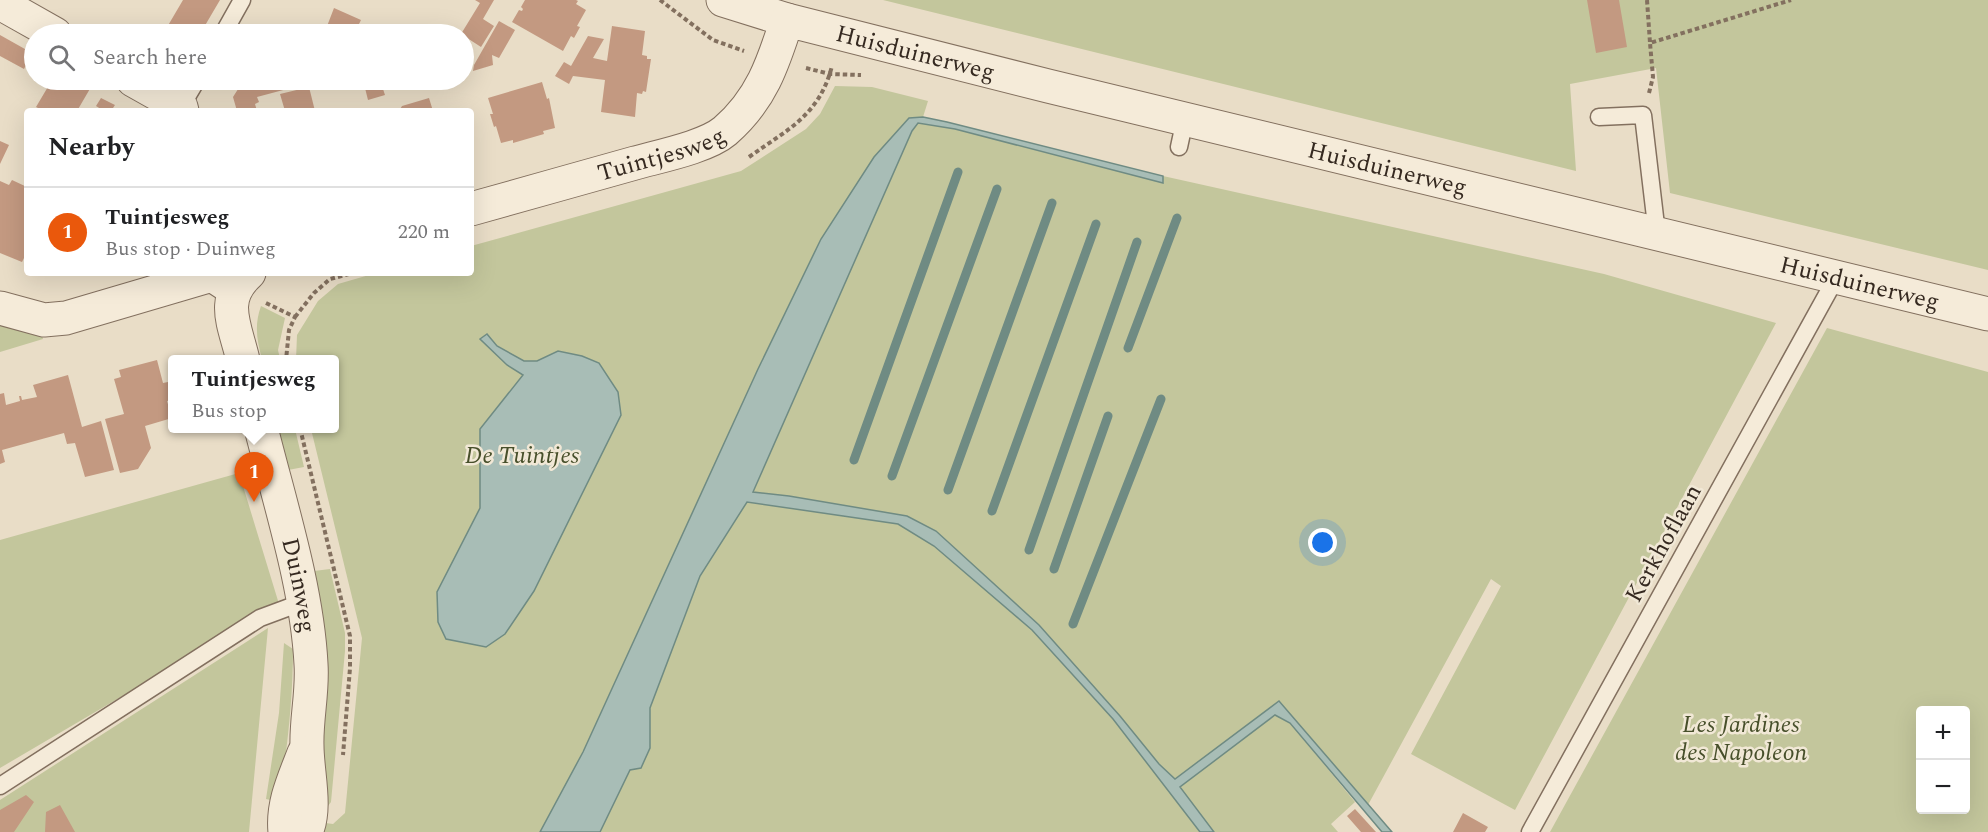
<!DOCTYPE html>
<html lang="en">
<head>
<meta charset="utf-8">
<style>
  body { margin:0; font-family:Spectral,serif; background:#f6f6f6; color:#202124 }
  .controls { position:absolute; right:18px; bottom:18px; display:grid; overflow:hidden; border-radius:6px; box-shadow:0 6px 24px #0002 }
  .controls button { width:54px; height:54px; display:grid; place-items:center; padding:0; border:0; border-bottom:2px solid #e0e0e0; background:#fff; color:#202124; font:30px sans-serif }
  .you { position:absolute; left:1323px; top:543px; width:21px; height:21px; margin:-15px; border:4px solid #fff; border-radius:50%; background:#1a73e8; box-shadow:0 0 0 9px #1a73e833 }
  .badge { display:grid; place-items:center; width:39px; height:39px; border-radius:50%; background:#ea580c; color:#fff; font-size:20px; font-weight:700 }
  .pin { position:absolute; translate:-50% -50px; filter:drop-shadow(0 2px 3px #0008) }
  .pin::after { content:''; position:absolute; top:32px; width:21px; height:18px; background:inherit; clip-path:polygon(0 0,100% 0,50% 100%) }
  .popup { position:absolute; left:168px; top:355px; width:171px; height:78px; box-sizing:border-box; display:grid; place-content:center; border-radius:6px; background:#fff; filter:drop-shadow(0 2px 4px #0005); font-size:20px; white-space:nowrap; color:#757577 }
  .popup b { font-size:22px; color:#202124 }
  .popup::after { content:''; position:absolute; left:50%; top:100%; margin-left:-12px; border:12px solid transparent; border-top-color:#fff }
  .list { margin:0; padding:0; list-style:none }
  h2 { display:flex; justify-content:space-between; align-items:center; height:78px; margin:0; padding:0 24px; font-size:26px }
  h2 small { font-size:20px; font-weight:400; color:#757577 }
  .list li { display:grid; grid-template-columns:39px 1fr auto; gap:18px; align-items:center; box-sizing:border-box; height:90px; padding:0 24px; border-top:2px solid #e0e0e0 }
  .list b { display:block; font-size:22px; white-space:nowrap }
  .list p { margin:0; font-size:20px; white-space:nowrap; color:#757577 }
  .list em { font-size:20px; font-style:normal; color:#757577 }
  .icon { flex:none; width:33px; height:33px; fill:none; stroke:currentColor; stroke-width:2; stroke-linecap:round; stroke-linejoin:round }
  .map { position:relative; flex:none; width:1988px; height:832px; overflow:hidden }
  .search { position:absolute; background:#fff; box-shadow:0 6px 24px #0002; left:24px; top:24px; width:450px; height:66px; display:flex; align-items:center; gap:15px; box-sizing:border-box; padding:0 21px; border-radius:33px; color:#757577; font-size:22px }
  .panel { position:absolute; background:#fff; box-shadow:0 6px 24px #0002; left:24px; top:108px; width:450px; height:168px; border-radius:6px }
  .map>svg:first-child { display:block }
</style>
</head>
<body>
<div class="map">
<svg width="1988" height="832" viewBox="0 0 1988 832">
  <rect width="100%" height="100%" fill="#e9ddc7"/>
  <!-- green -->
  <path fill="#c3c69c" fill-rule="evenodd" d="M883,0H1988V270L1670,193L1656,68L1570,84L1576,171Z
    M835,86L872,87L928,101L923,117L909,118L895,135L552,832H315L318,822L333,824L345,813L362,638L311,429L335,428V360H296L297,335L318,301L338,284L376,273H471V246L741,171L806,129L820,114Z
    M918,123L955,129L1163,183V176L1604,274L1776,323L1515,810L1411,754L1501,586L1491,579L1368,805L1279,701L1175,780L1159,764L1039,625L936,531L906,516L789,496L753,492L912,131Z
    M261,306L285,318L278,350L280,359H262C257,341 254,325 261,306Z
    M0,322L42,335L43,339L0,352Z
    M1827,328L1988,372V832H1550ZM1920,710H1966V810H1920Z
    M278,429H295L304,467L288,470Z
    M239,473L279,604L0,768V540Z
    M747,502L898,524L934,546L1032,630L1113,719L1200,832H600L630,770L650,748V708L700,576Z
    M330,569L345,633V651L331,802L328,806L319,807L327,689L314,571Z
    M268,628L249,832H0V800Z
    M284,643L293,649C293,701 287,750 279,802L266,799L279,713Z
    M1275,715L1290,723L1355,802L1331,824L1338,832H1214L1180,787Z"/>
  <!-- water -->
  <path fill="#a8bdb6" stroke="#6f8b83" stroke-width="1.5" d="M923,117L947,122L1163,176V183L955,129L918,123L912,131L753,492L789,496L907,516L936,531L1039,625L1120,716L1159,764L1175,779L1279,701L1392,832H1382L1290,723L1275,715L1180,787L1214,832H1200L1113,719L1032,630L934,546L898,524L747,502L700,576L650,708V748L641,768L630,770L600,832H540L583,752L758,369L821,239L874,157L909,118Z
    M487,334L497,346L524,361H537L558,351L582,356L599,363L618,392L621,415L534,591L505,634L486,647L446,639L438,622L437,592L480,508V429L523,375L507,365L480,339Z"/>
  <g fill="none" stroke-linecap="round" stroke-linejoin="round">
    <!-- stream -->
    <path stroke="#6f8b83" stroke-width="9" d="M1128,348L1177,218
      M854,460L958,172
      M892,476L997,189
      M948,490L1052,203
      M992,511L1096,224
      M1029,550L1137,242
      M1054,569L1108,416
      M1073,624L1161,399"/>
  </g>
  <!-- building -->
  <path fill="#c39981" d="M183,0H220L200,34H163Z
    M475,0H494L483,19L494,26L481,47L461,34L480,3Z
    M525,0H576L578,1L576,4L586,10L577,26L580,27L574,38L571,36L563,51L512,22L519,10L522,11L523,9L521,7Z
    M1587,0H1619L1627,47L1596,53Z
    M334,8L361,20L354,34H324Z
    M499,21L515,30L499,58L492,55L493,65L473,71L474,65Z
    M612,26L645,31L642,55L647,56V59H651L646,92L643,91L642,94L637,93L635,117L601,112L605,80L573,76L569,84L555,76L564,62L571,66L588,36L604,39L593,58L607,61Z
    M0,35L32,53L24,69L0,56Z
    M52,80H77L91,87L77,111H44L36,107Z
    M252,80H336L319,85L317,81L257,97L259,102L255,104L257,111H237L233,97L240,86L253,82Z
    M363,80H380L385,95L368,100Z
    M542,82L547,99L549,98L555,128L543,131L544,134L513,143V140L501,143L496,126L494,127L490,114H493L488,98Z
    M309,87L315,111H285L280,94Z
    M101,98L115,105L111,111H104L96,106Z
    M429,98L433,111H399L402,106Z
    M0,141L9,145L0,164Z
    M12,180L27,187V252L22,262L0,253V181L9,185Z
    M157,360L163,383L168,382L172,400L167,401L172,418L145,426L151,448L138,469L120,473L105,419L124,414L114,379L121,377L119,370Z
    M68,375L82,427L101,421L114,470L85,477L75,443L67,444L64,433L2,450L5,462L0,464V394L4,393L6,405L20,401L19,396H21L22,400L37,397L33,385Z
    M26,795L34,802L14,832H0V810Z
    M60,805L75,832H45L46,812Z
    M1355,809L1376,832H1361L1347,816Z
    M1463,813L1488,827L1485,832H1453Z"/>
  <g fill="none" stroke-linecap="round" stroke-linejoin="round">
    <!-- service casing -->
    <g stroke="#83705f" stroke-width="19">
      <path id="service" d="M223,34L242,0
        M181,107L197,80
        M1599,117L1643,115L1657,234
        M1179,147L1185,119
        M0,786L260,618L303,602
        M1530,832L1836,278"/>
    </g>
    <!-- minor casing -->
    <g stroke="#83705f" stroke-width="35">
      <path id="minor" d="M723,0L787,20
        M0,3L55,34
        M133,80L181,107L182,111
        M0,308L44,320L66,318L212,275L235,290"/>
    </g>
    <!-- tertiary casing -->
    <g stroke="#83705f" stroke-width="35">
      <g id="tertiary">
        <path id="s1" d="M471,209C526,194 580,178 635,163C660,156 706,147 725,131C761,100 773,64 787,20L1048,86L1988,314"/>
        <path d="M243,360C235,325 219,300 249,273"/>
        <path id="s2" d="M261,428C280,504 307,587 311,664C313,692 306,719 307,746C307,772 317,808 306,832"/>
        <path d="M285,832C282,804 294,779 304,753"/>
      </g>
    </g>
    <!-- path -->
    <path stroke="#83705f" stroke-width="4" stroke-dasharray="4.5 3" stroke-linecap="butt" d="M660,0L713,40L744,51
      M1647,0L1650,43L1791,0
      M806,68L830,74L861,75
      M1649,93L1653,77L1650,43
      M749,157C788,129 819,116 832,66
      M266,303L295,317L289,330L286,360
      M295,317L314,293L330,279L353,273
      M300,428L350,636V668L343,755"/>
    <!-- service -->
    <use href="#service" stroke="#f5ebd9" stroke-width="16"/>
    <!-- minor -->
    <use href="#minor" stroke="#f5ebd9" stroke-width="33"/>
    <!-- tertiary -->
    <use href="#tertiary" stroke="#f5ebd9" stroke-width="33"/>
  </g>
  <g text-anchor="middle" stroke-width="5" stroke-linejoin="round" paint-order="stroke">
    <!-- street labels -->
    <g font-size="24" fill="#352920" stroke="#f1e8d6">
      <text dy="8" stroke="none"><textPath href="#s1" startOffset="528">Huisduinerweg</textPath></text>
      <text dy="8" stroke="none"><textPath href="#s1" startOffset="198">Tuintjesweg</textPath></text>
      <text dy="8" stroke="none"><textPath href="#s1" startOffset="1014">Huisduinerweg</textPath></text>
      <text dy="8" stroke="none"><textPath href="#s1" startOffset="1500">Huisduinerweg</textPath></text>
      <text transform="translate(1663 543) rotate(-61)" y="8">Kerkhoflaan</text>
      <text dy="8" stroke="none"><textPath href="#s2" startOffset="162">Duinweg</textPath></text>
    </g>
    <!-- park labels -->
    <g font-size="24" font-style="italic" fill="#474f2a" stroke="#f1e8d6">
      <text x="522" y="463">De Tuintjes</text>
      <text x="1741" y="732">Les Jardines<tspan x="1741" dy="28">des Napoleon</tspan></text>
    </g>
  </g>
</svg>
<div class="controls">
<button>+</button>
<button>−</button>
</div>
<div class="you"></div>
<div class="pin badge" style="left:254px;top:502px">1</div>
<div class="popup"><b>Tuintjesweg</b>Bus stop</div>
<div class="search"><svg class="icon" aria-label="search" viewBox="0 0 24 24"><circle cx="10" cy="10" r="6"/><path d="M15 15l6 6"/></svg>Search here</div>
<section class="panel">
<h2>Nearby<small></small></h2>
<ul class="list">
<li><span class="badge">1</span><div><b>Tuintjesweg</b><p>Bus stop · Duinweg</p></div><em>220 m</em></li>
</ul>
</section>
</div>
</body>
</html>
